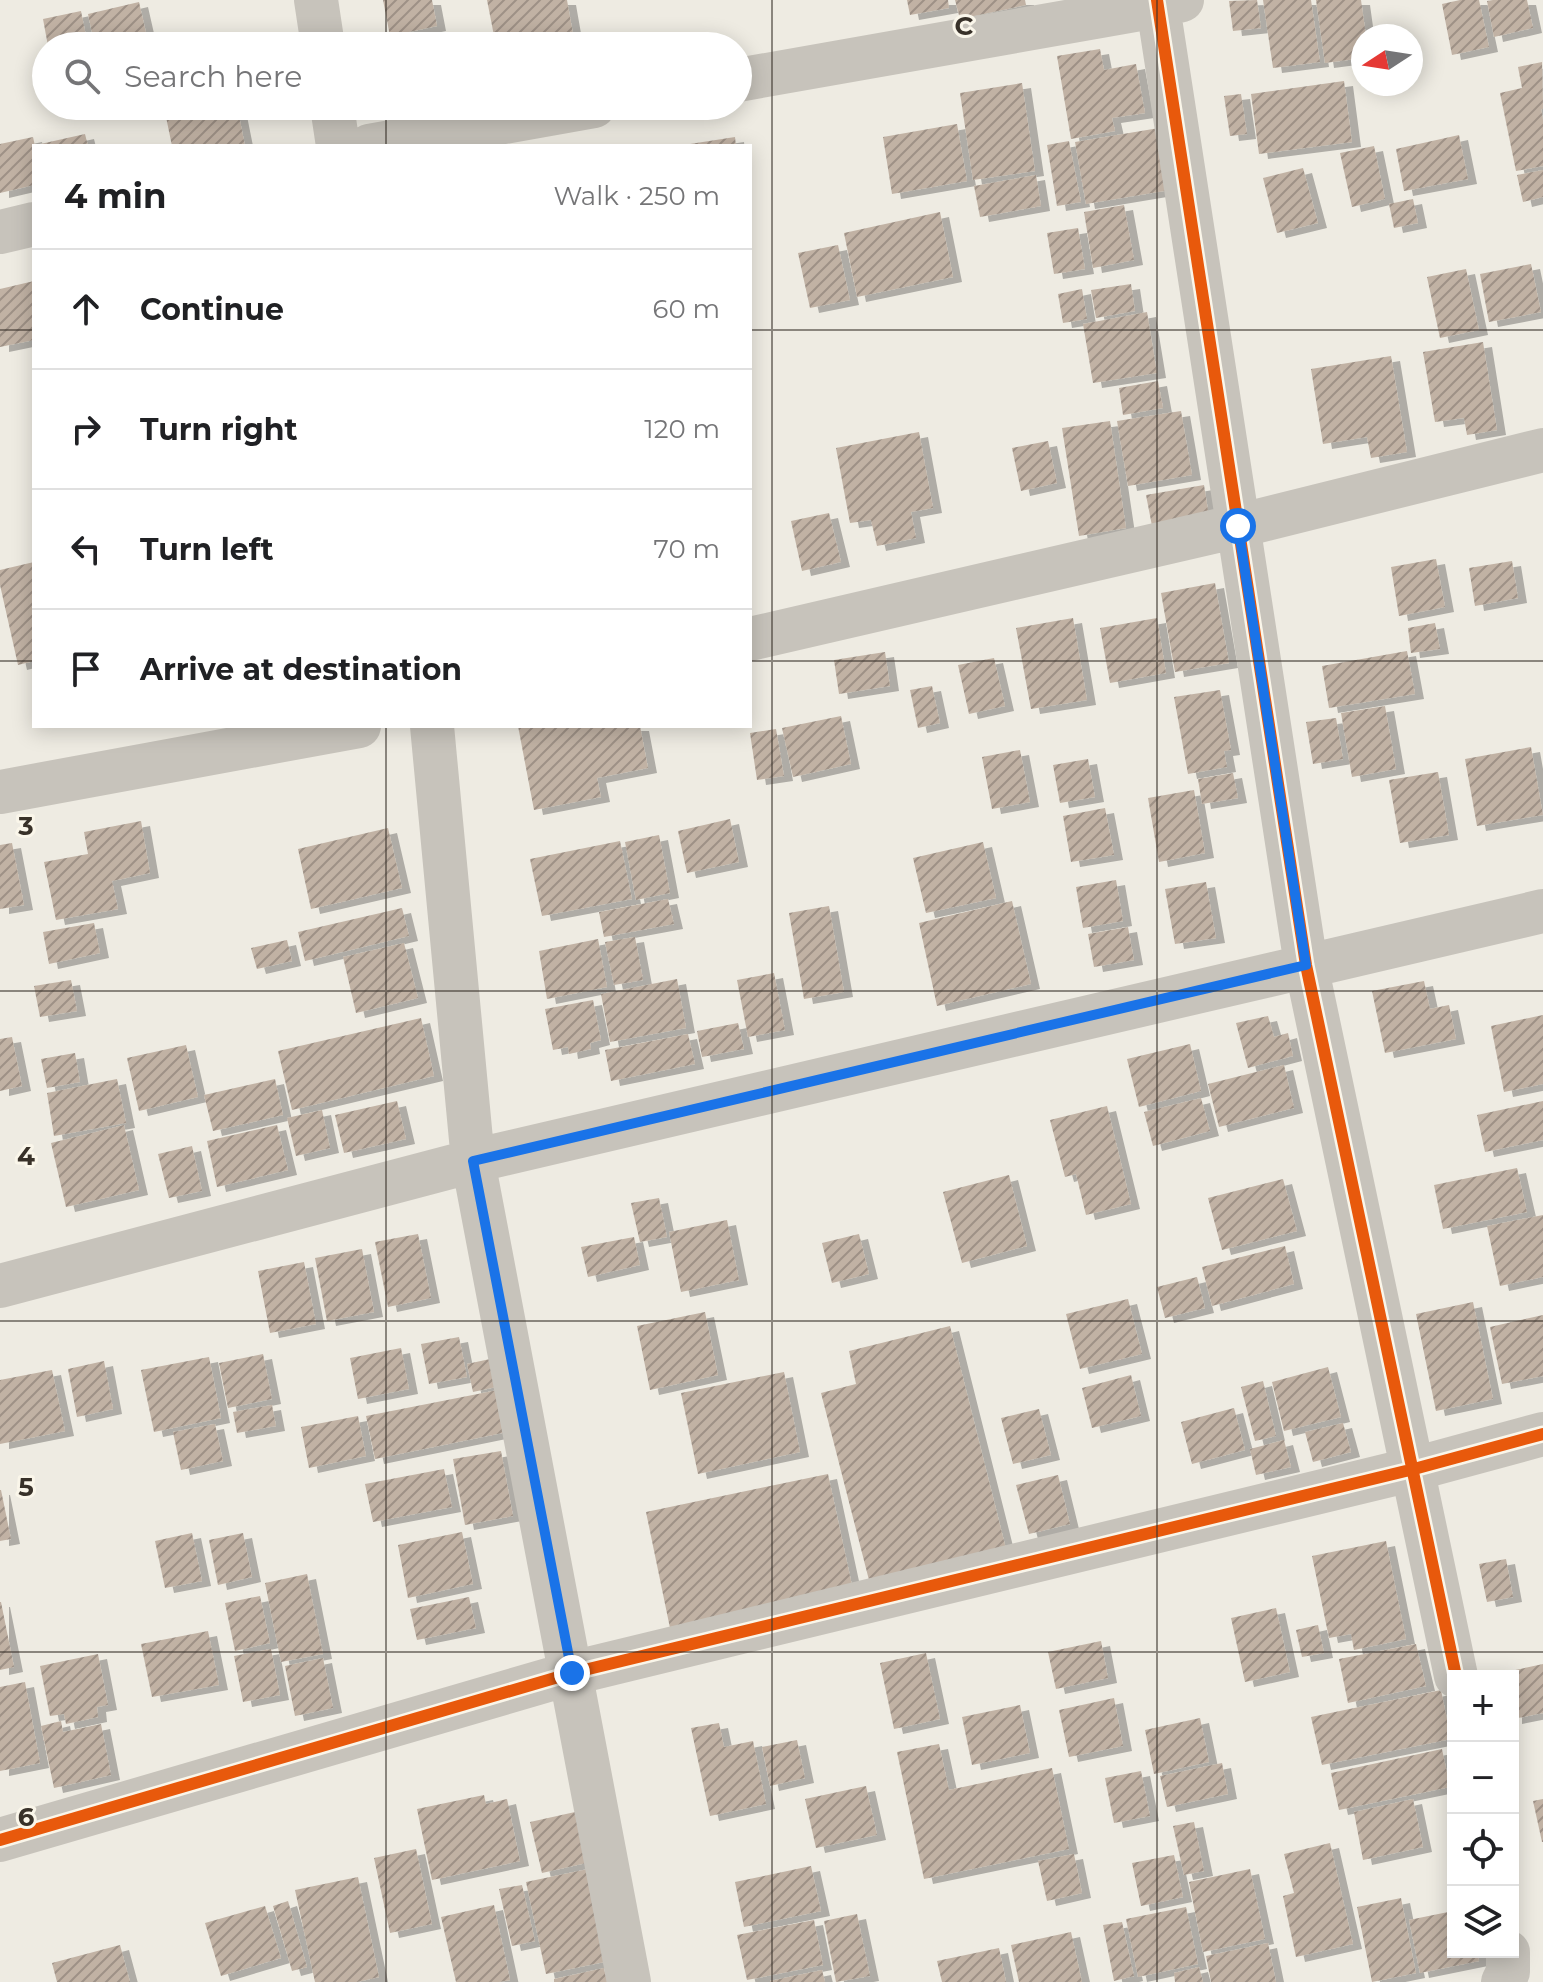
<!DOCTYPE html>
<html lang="en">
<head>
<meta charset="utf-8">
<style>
  body { margin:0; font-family:Montserrat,sans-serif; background:#f6f6f6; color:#202124 }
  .controls { position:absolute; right:24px; bottom:24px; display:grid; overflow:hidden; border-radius:0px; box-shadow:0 4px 20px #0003 }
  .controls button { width:72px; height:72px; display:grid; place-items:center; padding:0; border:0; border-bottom:2px solid #e0e0e0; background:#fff; color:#202124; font:40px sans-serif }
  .compass { position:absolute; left:1351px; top:24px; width:72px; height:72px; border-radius:50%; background:#fff; box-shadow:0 4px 20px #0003; rotate:258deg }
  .stop { position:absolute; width:24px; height:24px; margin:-18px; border:6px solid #1a73e8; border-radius:50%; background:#fff }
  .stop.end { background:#1a73e8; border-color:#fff; box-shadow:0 2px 8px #0008 }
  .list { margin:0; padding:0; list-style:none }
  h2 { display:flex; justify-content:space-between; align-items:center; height:104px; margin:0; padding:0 32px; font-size:34px }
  h2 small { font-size:26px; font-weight:400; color:#757577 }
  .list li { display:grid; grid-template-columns:52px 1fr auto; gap:24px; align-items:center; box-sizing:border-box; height:120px; padding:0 32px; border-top:2px solid #e0e0e0 }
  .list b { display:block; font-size:30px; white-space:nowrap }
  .list em { font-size:26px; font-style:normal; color:#757577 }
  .icon { flex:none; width:44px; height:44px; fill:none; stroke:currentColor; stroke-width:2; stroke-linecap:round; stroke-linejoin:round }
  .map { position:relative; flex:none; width:1543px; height:1982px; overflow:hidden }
  .search { position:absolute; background:#fff; box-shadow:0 4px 20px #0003; left:32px; top:32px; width:720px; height:88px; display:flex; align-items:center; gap:20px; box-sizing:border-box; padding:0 28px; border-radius:44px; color:#757577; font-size:30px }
  .panel { position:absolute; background:#fff; box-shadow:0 4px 20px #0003; left:32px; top:144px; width:720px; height:584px; border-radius:0px }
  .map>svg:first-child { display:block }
</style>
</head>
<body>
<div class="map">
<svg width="1543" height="1982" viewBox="0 0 1543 1982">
  <defs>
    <pattern id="building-hatch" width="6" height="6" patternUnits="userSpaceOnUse" patternTransform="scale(2)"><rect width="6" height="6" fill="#c1b2a4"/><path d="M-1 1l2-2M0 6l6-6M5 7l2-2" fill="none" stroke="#9e9186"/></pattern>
    <filter id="shadow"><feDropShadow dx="9" dy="5" stdDeviation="0" flood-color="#0004"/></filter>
  </defs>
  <rect width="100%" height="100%" fill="#eeebe2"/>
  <!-- building -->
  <path fill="url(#building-hatch)" filter="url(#shadow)" d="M383,0H432L437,26L390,36Z
    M487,0H567L573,34L512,46H496Z
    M907,0H948L949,8L910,15Z
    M955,0H1025L1026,5L960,19Z
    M1257,0L1261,28L1233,31L1229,1Z
    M1263,0H1311L1320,62L1273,68Z
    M1316,0H1361L1366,36H1363V58L1325,63Z
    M1460,0H1479L1489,47L1452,55L1442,4Z
    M1493,0H1527L1533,28L1494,37L1487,1Z
    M139,2L149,46H95L88,14Z
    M81,11L88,46H48L43,19Z
    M470,32L473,46H425L424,41Z
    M1100,49L1104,70L1136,64L1145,113L1112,118L1115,131L1071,139L1057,56Z
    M1542,62L1543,109H1541L1543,120V166L1516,171L1500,93L1522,88L1518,67Z
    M1344,81L1352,142L1259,154L1251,94Z
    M1022,83L1035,171L973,180L960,93Z
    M1241,94L1247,134L1230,136L1224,96Z
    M193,106H237L245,146H172L165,112Z
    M404,106H467V107L408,126Z
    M957,124L967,181L892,194L883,137Z
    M1165,127L1176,189L1086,204L1075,142Z
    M85,134L88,146H37L36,145Z
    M1459,135L1468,179L1404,191L1396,149Z
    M33,137L35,146L34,185L0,193V144Z
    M735,137L736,146H690V144Z
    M1069,141L1081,202L1057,206L1047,145Z
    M1374,146L1385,199L1352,207L1340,153Z
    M1303,168L1318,223L1277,233L1263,178Z
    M1543,170V197L1523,202L1517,175Z
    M1036,175L1041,206L980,217L974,186Z
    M1413,199L1418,223L1394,228L1389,204Z
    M1124,205L1134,260L1093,268L1084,212Z
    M940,212L953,277L857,297L844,233Z
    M1078,228L1085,269L1054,274L1047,233Z
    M838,245L850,300L810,308L798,253Z
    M1531,264L1541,312L1489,322L1480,274Z
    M1466,269L1479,330L1440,338L1427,277Z
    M34,281V340L0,347V289Z
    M1131,284L1135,311L1096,318L1091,290Z
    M1082,289L1087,319L1063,323L1058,294Z
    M1147,312L1157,373L1093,383L1083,324Z
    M1483,342L1497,430L1467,435L1464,418L1435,422L1423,352Z
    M1391,356L1407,452L1371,458L1367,437L1323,444L1311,369Z
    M1158,381L1163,408L1123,415L1119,388Z
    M1181,411L1192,475L1128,486L1117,421Z
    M1110,421L1126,528L1079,536L1062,428Z
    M919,432L933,508L911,512L916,538L877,546L871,520L850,523L836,448Z
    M1048,441L1057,483L1021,491L1012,448Z
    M1204,485L1209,517L1152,526L1146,495Z
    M829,513L841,562L802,571L791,521Z
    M1436,559L1445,607L1399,616L1391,567Z
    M1512,561L1518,598L1475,606L1469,568Z
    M34,562V661L18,665L0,585V570Z
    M1215,583L1229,663L1175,672L1161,593Z
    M1073,618L1087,700L1031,709L1016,628Z
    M1157,618L1166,673L1110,683L1100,628Z
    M1435,623L1440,649L1411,653L1408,628Z
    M1407,651L1415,694L1329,708L1322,666Z
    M885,652L890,686L839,694L834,660Z
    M994,658L1005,706L969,714L958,665Z
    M932,686L940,723L918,728L910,690Z
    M1220,690L1231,750L1224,751L1227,767L1188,774L1174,697Z
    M1385,706L1396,769L1352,777L1341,713Z
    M841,716L851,764L793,777L782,728Z
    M1336,718L1343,759L1313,764L1306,722Z
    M518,726H640L648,768L597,778L601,797L534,810Z
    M776,729L784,776L757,780L750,733Z
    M1531,747L1543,815L1477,826L1465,759Z
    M1020,750L1030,802L992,809L982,757Z
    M1088,759L1095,797L1060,803L1053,765Z
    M1438,772L1449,835L1400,843L1389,780Z
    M1233,773L1238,798L1202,804L1198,779Z
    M1194,790L1205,853L1159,862L1148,798Z
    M1105,808L1114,855L1071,862L1063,816Z
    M730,819L739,862L687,873L678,831Z
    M141,821L150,873L112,881L118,909L56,920L44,862L88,854L84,832Z
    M388,828L402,888L311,909L298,849Z
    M659,835L670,893L636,900L625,842Z
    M620,841L632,899L542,916L530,859Z
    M983,842L996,898L926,913L913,858Z
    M12,843L24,905L0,909V845Z
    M1116,880L1123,921L1083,928L1076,887Z
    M1206,882L1216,938L1175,944L1165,889Z
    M668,899L674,924L604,937L599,912Z
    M1012,901L1031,984L937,1006L919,923Z
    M829,906L844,992L804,999L789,913Z
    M402,908L409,936L305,961L298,932Z
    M94,923L100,953L49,964L43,932Z
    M1128,927L1134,960L1094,967L1088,934Z
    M635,937L643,980L614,985L605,942Z
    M598,939L607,987L547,999L539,951Z
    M287,940L292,961L257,969L251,948Z
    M404,943L418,998L356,1013L343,957Z
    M774,973L785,1030L748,1037L737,980Z
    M677,979L686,1028L610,1042L601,994Z
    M71,980L77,1011L40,1017L34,986Z
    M1424,981L1430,1009L1449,1005L1456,1039L1385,1053L1372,991Z
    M593,1000L601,1040L590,1043L591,1049L569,1054L568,1047L553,1050L545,1009Z
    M1543,1015V1084L1504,1092L1491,1026Z
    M1268,1016L1274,1037L1288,1033L1293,1056L1248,1068L1236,1023Z
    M421,1018L434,1076L292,1110L278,1051Z
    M738,1023L744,1049L702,1057L697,1031Z
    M688,1034L695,1064L611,1081L605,1050Z
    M12,1037L22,1086L0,1091V1039Z
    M1190,1044L1201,1091L1139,1107L1127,1059Z
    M186,1045L198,1097L139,1111L127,1058Z
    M75,1053L80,1082L47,1088L41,1059Z
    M1284,1065L1294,1108L1219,1127L1208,1084Z
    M117,1079L126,1123L54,1136L47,1093Z
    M275,1079L283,1115L213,1131L204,1095Z
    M1201,1098L1210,1131L1153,1146L1144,1112Z
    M397,1101L406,1139L344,1153L335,1115Z
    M1543,1101V1140L1485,1152L1477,1115Z
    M1107,1106L1131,1204L1086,1215L1076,1174L1065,1177L1050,1120Z
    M322,1110L330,1148L296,1156L287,1118Z
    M124,1125L139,1190L66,1207L51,1143Z
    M277,1125L288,1170L217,1187L207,1141Z
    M192,1146L202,1191L169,1198L158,1154Z
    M1517,1168L1527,1212L1443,1229L1434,1185Z
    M1009,1175L1027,1246L962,1263L943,1192Z
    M1283,1179L1297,1231L1222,1250L1208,1198Z
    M659,1198L667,1237L640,1242L631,1203Z
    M1543,1215V1277L1500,1286L1487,1226Z
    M727,1220L739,1280L681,1292L669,1232Z
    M418,1234L431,1298L388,1307L375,1242Z
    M859,1234L869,1274L832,1283L822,1243Z
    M634,1237L640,1265L588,1277L581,1247Z
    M1285,1246L1294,1284L1212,1306L1202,1267Z
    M362,1249L374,1312L327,1321L315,1258Z
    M304,1262L316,1324L270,1333L258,1271Z
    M1197,1277L1205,1308L1165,1318L1157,1287Z
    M1128,1299L1142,1354L1080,1369L1066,1314Z
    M1473,1302L1493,1399L1436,1411L1416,1314Z
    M705,1312L718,1375L650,1390L637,1326Z
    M1543,1315V1376L1502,1384L1490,1327Z
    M950,1326L1006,1549L870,1584L821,1393L856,1384L849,1351Z
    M459,1337L467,1377L429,1384L421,1344Z
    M401,1348L409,1389L358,1399L350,1358Z
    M263,1354L272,1399L228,1408L219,1363Z
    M209,1357L221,1418L154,1432L141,1370Z
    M490,1359L496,1387L473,1392L467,1364Z
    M104,1361L113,1409L77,1417L68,1369Z
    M1328,1367L1341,1417L1284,1431L1272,1382Z
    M52,1370L65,1431L0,1444V1380Z
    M784,1372L800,1452L698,1474L681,1393Z
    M1131,1375L1141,1416L1092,1428L1082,1388Z
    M1263,1381L1276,1436L1255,1441L1241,1387Z
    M498,1390L507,1432L375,1459L366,1416Z
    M272,1405L276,1426L237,1433L233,1412Z
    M1234,1408L1245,1450L1192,1464L1181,1422Z
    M1039,1409L1051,1455L1013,1464L1001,1418Z
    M358,1416L366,1456L309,1468L301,1427Z
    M1343,1423L1351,1452L1313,1462L1305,1432Z
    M215,1424L223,1461L181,1470L173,1432Z
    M1284,1440L1291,1467L1256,1475L1250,1449Z
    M501,1451L513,1516L465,1525L453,1459Z
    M444,1469L452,1507L373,1522L365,1484Z
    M828,1474L853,1590L670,1628L646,1512Z
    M1058,1475L1070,1524L1029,1534L1016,1485Z
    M0,1490H1L11,1539L0,1541Z
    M462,1532L473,1584L408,1598L398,1545Z
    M192,1533L202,1581L165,1588L155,1541Z
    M243,1533L252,1577L218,1585L209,1540Z
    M1386,1541L1406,1639L1354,1650L1351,1634L1329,1638L1312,1556Z
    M1506,1559L1513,1597L1487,1602L1479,1564Z
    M307,1574L323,1654L281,1662L265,1583Z
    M260,1596L270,1643L235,1651L225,1603Z
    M469,1597L476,1628L417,1640L410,1609Z
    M0,1602H1L14,1667L0,1670Z
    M1276,1608L1290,1672L1245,1682L1231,1618Z
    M1318,1625L1324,1653L1302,1657L1296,1630Z
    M208,1631L219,1685L152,1697L141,1644Z
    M1101,1641L1108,1678L1056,1689L1048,1652Z
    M1416,1644L1426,1686L1348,1703L1339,1659Z
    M271,1649L280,1695L243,1702L234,1656Z
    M926,1653L940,1719L894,1729L880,1663Z
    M98,1654L108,1705L97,1707L98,1717L66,1724L64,1714L50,1716L40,1666Z
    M323,1658L333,1708L295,1716L285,1666Z
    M1543,1664V1713L1513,1719V1676H1502L1501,1673Z
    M25,1682L40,1763L0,1771V1687Z
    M1441,1690L1451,1739L1322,1765L1311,1717Z
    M1114,1698L1123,1746L1069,1757L1059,1710Z
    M1020,1705L1030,1753L972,1765L962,1717Z
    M1200,1718L1209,1762L1154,1774L1145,1730Z
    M61,1721L63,1732L101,1724L111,1775L54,1788L41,1726Z
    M719,1723L724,1747L753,1741L766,1804L710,1816L691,1728Z
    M797,1740L805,1778L770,1786L762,1747Z
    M939,1744L949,1790L1052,1768L1069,1849L924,1879L897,1752Z
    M1442,1749L1450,1787L1339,1810L1331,1773Z
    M1222,1763L1228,1794L1167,1807L1160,1776Z
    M1141,1771L1150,1816L1114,1823L1105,1778Z
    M866,1786L877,1835L816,1848L805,1799Z
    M484,1795L486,1804L507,1799L520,1861L432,1880L417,1809Z
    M1413,1799L1423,1847L1363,1860L1354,1812Z
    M1543,1799V1842H1542L1533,1801Z
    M584,1810L595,1861L542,1873L530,1822Z
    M1194,1822L1204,1871L1184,1875L1173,1826Z
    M1330,1843L1353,1944L1296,1957L1283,1896L1294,1893L1284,1854Z
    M416,1849L432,1924L390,1933L374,1858Z
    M1074,1854L1082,1893L1047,1901L1038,1861Z
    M1174,1855L1183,1897L1141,1906L1132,1863Z
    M811,1866L821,1911L744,1927L735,1882Z
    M593,1868L614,1960L546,1974L526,1882Z
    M1250,1869L1265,1939L1203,1952L1189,1882Z
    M358,1877L379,1977L357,1982H315L295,1890Z
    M522,1885L535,1941L512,1946L499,1889Z
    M1401,1898L1416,1973L1372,1982L1357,1907Z
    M288,1901L307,1967L292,1971L273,1906Z
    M494,1905L510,1980L499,1982H456L441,1917Z
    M265,1906L281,1958L221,1976L205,1923Z
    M1186,1907L1198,1964L1138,1977L1126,1919Z
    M1453,1911V1952H1477L1479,1961L1420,1973L1409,1920Z
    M857,1914L870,1976L836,1982L824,1921Z
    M814,1920L823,1965L747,1980L737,1935Z
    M1122,1922L1134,1976L1114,1981L1103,1925Z
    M1071,1932L1082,1982H1019L1011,1945Z
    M1268,1943L1276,1982H1211L1206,1956Z
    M120,1945L130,1982H57L52,1963Z
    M999,1948L1006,1982H942L937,1961Z
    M1199,1967L1203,1982H1175L1174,1973Z
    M604,1968L607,1982H554V1979Z
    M822,1970L825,1982H770V1981Z"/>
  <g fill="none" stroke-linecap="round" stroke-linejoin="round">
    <!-- minor -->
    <path stroke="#c7c3bb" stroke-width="44" d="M316,0L323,46
      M1157,0L1306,965L1456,1676
      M738,80L1157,6L1182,0
      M332,106L338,146
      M369,146L594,106
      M0,232L34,224
      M750,639L1238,526L1543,450
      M432,726L473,1161L629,1982
      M0,792L359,726
      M0,1286L473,1161L1543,911
      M0,1840L572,1673L1414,1469L1543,1434
      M1503,1982L1508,1972V1952"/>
    <!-- cycleway casing -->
    <g stroke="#faf6ea" stroke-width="17">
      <path id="cycleway" d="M1157,0L1306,965L1456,1676
        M0,1840L572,1673L1414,1469L1543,1434"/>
    </g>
    <!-- cycleway -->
    <use href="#cycleway" stroke="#e8590c" stroke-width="12"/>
  </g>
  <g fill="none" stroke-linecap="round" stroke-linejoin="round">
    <!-- route -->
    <path stroke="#1a73e8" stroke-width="10" d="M572,1673L473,1161L1306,965L1238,526"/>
  </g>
  <!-- grid -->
  <path fill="none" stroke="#383129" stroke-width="2" stroke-opacity="0.55" d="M386,0V46M772,0V1982M1157,0V1982M386,106V146M0,330H34M750,330H1543M0,661H34M750,661H1543M386,726V1982M0,991H1543M0,1321H1543M0,1652H1543"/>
  <g font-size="26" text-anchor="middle" font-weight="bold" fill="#383129" stroke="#faf6ea" stroke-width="6" stroke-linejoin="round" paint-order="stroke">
    <text x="964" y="35">C</text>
    <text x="26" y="835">3</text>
    <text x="26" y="1165">4</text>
    <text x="26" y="1496">5</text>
    <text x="26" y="1826">6</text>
  </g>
</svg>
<div class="controls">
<button>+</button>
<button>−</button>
<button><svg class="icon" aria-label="locate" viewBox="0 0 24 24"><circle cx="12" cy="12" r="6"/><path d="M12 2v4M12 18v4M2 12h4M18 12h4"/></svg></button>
<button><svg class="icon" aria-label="layers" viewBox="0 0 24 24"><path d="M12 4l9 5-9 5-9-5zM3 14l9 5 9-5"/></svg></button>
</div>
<svg class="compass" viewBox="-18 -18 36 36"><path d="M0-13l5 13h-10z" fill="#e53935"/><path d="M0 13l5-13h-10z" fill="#757577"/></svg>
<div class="stop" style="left:1238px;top:526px"></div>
<div class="stop end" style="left:572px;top:1673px"></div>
<div class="search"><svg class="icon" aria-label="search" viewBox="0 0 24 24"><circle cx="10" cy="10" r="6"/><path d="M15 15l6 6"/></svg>Search here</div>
<section class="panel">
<h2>4 min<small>Walk · 250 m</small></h2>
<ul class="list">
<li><svg class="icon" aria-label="ahead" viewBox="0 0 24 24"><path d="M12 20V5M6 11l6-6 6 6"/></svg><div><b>Continue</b></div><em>60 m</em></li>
<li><svg class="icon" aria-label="right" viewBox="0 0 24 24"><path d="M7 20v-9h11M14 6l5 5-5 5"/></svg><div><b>Turn right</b></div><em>120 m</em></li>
<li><svg class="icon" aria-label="left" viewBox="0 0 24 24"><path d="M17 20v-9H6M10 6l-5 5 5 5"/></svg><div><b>Turn left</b></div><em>70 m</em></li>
<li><svg class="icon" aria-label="arrive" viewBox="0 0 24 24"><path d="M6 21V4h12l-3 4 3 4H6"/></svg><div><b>Arrive at destination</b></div></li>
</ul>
</section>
</div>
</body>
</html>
